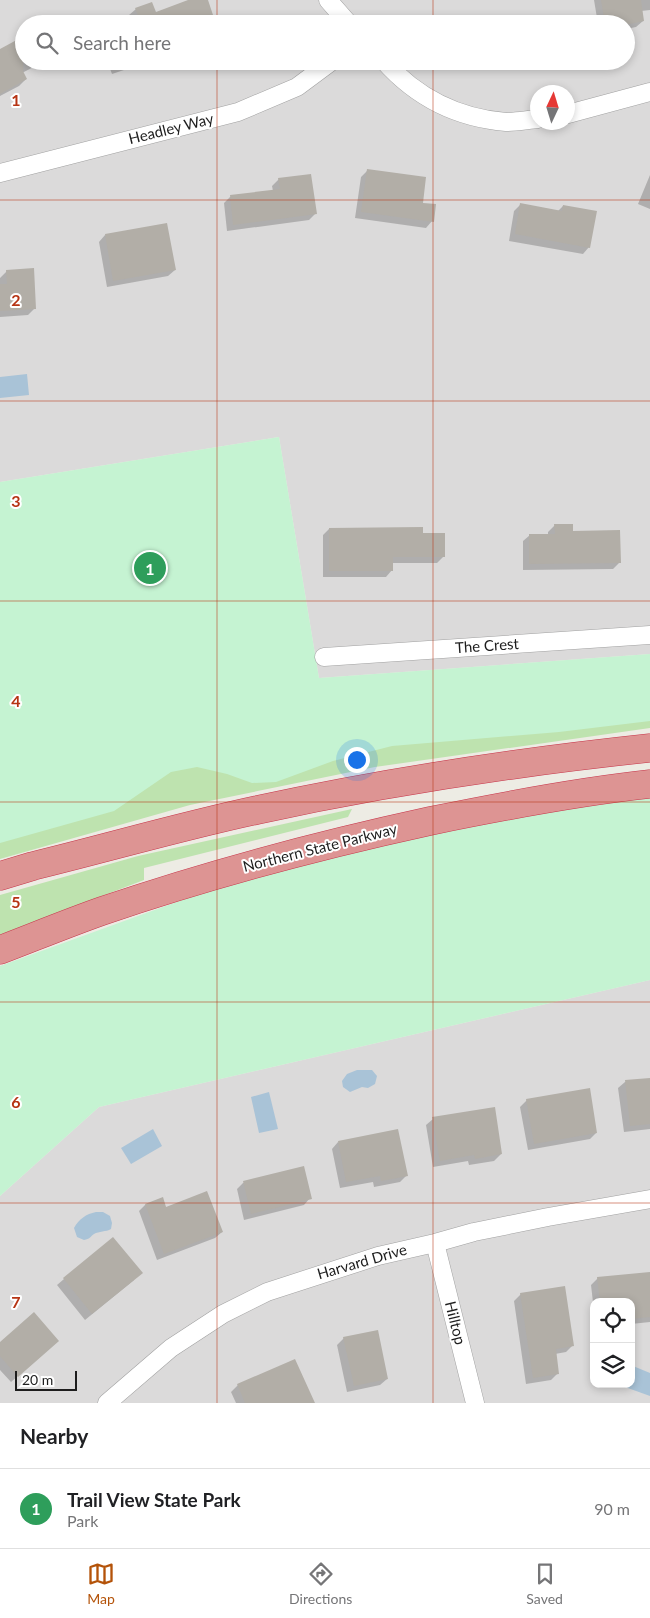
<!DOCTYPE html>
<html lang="en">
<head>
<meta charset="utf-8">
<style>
  body { margin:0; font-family:Lato,sans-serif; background:#f6f6f6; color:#202124 }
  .controls { position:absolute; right:15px; bottom:15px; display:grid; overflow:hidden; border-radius:10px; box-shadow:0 2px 8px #0003 }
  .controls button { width:45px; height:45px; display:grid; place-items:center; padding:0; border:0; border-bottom:1px solid #e0e0e0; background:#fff; color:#202124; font:25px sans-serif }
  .compass { position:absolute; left:530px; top:85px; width:45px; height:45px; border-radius:50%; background:#fff; box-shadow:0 2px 8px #0003; rotate:4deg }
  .scale { position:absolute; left:15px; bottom:12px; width:62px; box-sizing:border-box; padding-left:5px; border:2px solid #1d1d1d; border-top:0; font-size:14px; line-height:18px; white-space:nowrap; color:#1d1d1d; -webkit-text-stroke:4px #fff; paint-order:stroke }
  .you { position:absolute; left:356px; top:759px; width:18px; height:18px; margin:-12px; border:4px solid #fff; border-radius:50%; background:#1a73e8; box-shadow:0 0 0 8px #1a73e833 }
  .badge { display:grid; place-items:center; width:32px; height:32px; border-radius:50%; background:#b45309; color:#fff; font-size:16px; font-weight:700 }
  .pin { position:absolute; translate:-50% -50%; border:2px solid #fff; box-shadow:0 1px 5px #0006 }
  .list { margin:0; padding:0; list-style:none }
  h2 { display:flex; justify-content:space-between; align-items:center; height:65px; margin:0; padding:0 20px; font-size:21px }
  h2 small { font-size:16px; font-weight:400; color:#757577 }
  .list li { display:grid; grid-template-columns:32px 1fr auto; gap:15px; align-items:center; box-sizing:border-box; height:80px; padding:0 20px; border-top:1px solid #e0e0e0 }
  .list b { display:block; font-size:19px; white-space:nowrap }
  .list p { margin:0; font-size:16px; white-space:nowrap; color:#757577 }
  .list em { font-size:16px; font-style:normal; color:#757577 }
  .icon { flex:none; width:28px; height:28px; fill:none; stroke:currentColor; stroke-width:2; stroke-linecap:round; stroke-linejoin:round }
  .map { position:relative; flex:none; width:650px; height:1403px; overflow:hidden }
  .search { position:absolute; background:#fff; box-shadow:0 2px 8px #0003; left:15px; right:15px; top:15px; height:55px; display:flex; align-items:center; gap:12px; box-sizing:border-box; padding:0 18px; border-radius:28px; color:#757577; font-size:19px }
  .sheet { height:145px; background:#fff }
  nav { display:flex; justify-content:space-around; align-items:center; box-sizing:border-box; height:70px; border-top:1px solid #e0e0e0; background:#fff; font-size:14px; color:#757577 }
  nav a { display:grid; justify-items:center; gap:2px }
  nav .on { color:#b45309 }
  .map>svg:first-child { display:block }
</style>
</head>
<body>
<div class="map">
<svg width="650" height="1403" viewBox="0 0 650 1403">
  <rect width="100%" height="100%" fill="#edece4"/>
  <!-- residential -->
  <path fill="#dbdada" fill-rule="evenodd" d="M0,0H650V654L319,678L279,437L0,482ZM24,24H626V61H24ZM538,92H568V122H538Z
    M650,980V1403H0V1196L99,1107ZM594,1302H631V1384H594Z"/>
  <!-- grass -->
  <path fill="#bee3af" d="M650,714V728L375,767L190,805L0,859V829L134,770L432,732Z
    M352,809L348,817L144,868V880L0,935V895L138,856Z"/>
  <!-- park -->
  <path fill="#c5f3d2" d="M279,437L319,678L650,654V721L559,732L392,746L333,761L276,782L252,783L227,774L197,767L171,772L114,811L0,843V482Z
    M650,796V980L99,1107L0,1196V966L207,891L316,860L515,817Z"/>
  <!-- water -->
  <path fill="#a9c3d7" d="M27,374L29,395L0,398V377Z
    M357,1070H372L377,1076L375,1084L368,1088L362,1087L350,1092L343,1087L342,1081L347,1074Z
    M269,1092L278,1129L259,1133L251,1097Z
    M153,1129L162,1146L131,1164L121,1148Z
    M96,1212H103L110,1216L112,1223L111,1229C106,1232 99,1231 94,1234C90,1237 90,1239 84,1240L77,1237L74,1228C79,1219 86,1214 96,1212Z
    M633,1366L650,1373V1396L625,1387L627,1384H631V1372Z"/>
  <!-- shadow -->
  <path fill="#0003" d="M192,0H206L132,24L129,15L136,9L155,13Z
    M594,0H650V10L641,11L643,21L636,27L626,29V24H598Z
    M24,38V61H45L22,73L26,79L19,86L0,96V51Z
    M107,61H143L139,65L112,74Z
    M367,171L422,204L432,221L426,228L355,218L361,177Z
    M650,175V209L638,204Z
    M279,179L315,214L309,220L227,231L224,203L230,197L273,191L272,186Z
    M521,204L558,211L563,206L589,247L583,254L509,241L514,211Z
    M105,235L175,270L168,276L107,287L99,242Z
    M7,271L35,308L28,315L0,317V278Z
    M555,525L572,532L619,563L613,569L523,570V541L530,535H548V532Z
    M329,529L422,534L444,556L437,563H392V570L386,577H323V535Z
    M650,1079V1129L624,1132L618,1088L625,1082Z
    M527,1100L596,1133L590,1139L528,1150L520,1107Z
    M433,1119L501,1154L494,1161L469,1165L468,1161L433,1167L426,1125Z
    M338,1142L406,1176L400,1182L374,1187L373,1182L340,1188L332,1149Z
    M303,1168L310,1198L304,1205L244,1220L237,1189L243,1183Z
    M162,1198L166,1208L222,1232L215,1238L157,1260L139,1211L145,1205Z
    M650,1273V1322L631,1324V1302H594V1311L591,1285L598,1278Z
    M64,1279L134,1280L85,1320L57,1285Z
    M521,1294L572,1346L566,1352L555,1354L558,1373L551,1380L526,1384L514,1301Z
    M344,1338L387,1379L380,1385L347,1392L337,1345Z
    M0,1343L51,1347L11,1382L0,1370Z
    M238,1385L313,1403H236L231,1392Z"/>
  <!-- building -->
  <path fill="#b2aea7" d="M188,0H208L216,24H128V21L139,18L135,8L152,2L156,12Z
    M601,0H641L644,21L630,24H605Z
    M24,36L23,71L27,79L0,94V49Z
    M367,169L426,177L423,203L436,204L434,222L361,212Z
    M311,174L317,214L233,225L230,195L280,189L278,178Z
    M520,203L562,211L563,205L597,211L590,248L515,234Z
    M167,223L176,270L113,281L105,234Z
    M34,268L36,309L0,311V284H7L6,270Z
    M554,524H573V531L620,530L621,563L529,564V534H555Z
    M423,527V533H445V557H393V571H329V528Z
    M650,1078V1124L630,1126L625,1080Z
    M590,1088L597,1133L534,1144L526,1099Z
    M495,1107L502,1154L475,1159L474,1155L440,1161L432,1117Z
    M398,1129L408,1176L381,1181L380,1176L346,1182L338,1141Z
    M304,1166L312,1199L251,1214L243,1181Z
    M207,1191L223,1232L164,1254L145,1204L163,1197L166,1207Z
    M113,1237L143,1273L92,1314L63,1278Z
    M650,1272V1317L631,1319V1302H600L597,1277Z
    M565,1286L574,1346L556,1349L559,1374L533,1378L520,1293Z
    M34,1312L59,1341L18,1377L0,1356V1342Z
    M378,1330L388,1379L354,1386L343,1337Z
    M295,1359L315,1403H245L237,1384Z"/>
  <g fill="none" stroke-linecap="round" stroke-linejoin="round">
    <!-- minor casing -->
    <g stroke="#a1a1a1" stroke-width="19">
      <path id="minor" d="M328,0L349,24
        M384,61C417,98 457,118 506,122C516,122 527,120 538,119
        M568,114L650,92
        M0,173L238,112L297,87L332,61
        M324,657L650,635
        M435,1243L475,1403
        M107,1403L171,1348L223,1314L267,1292L378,1256L435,1243L474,1232L548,1217L650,1199"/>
    </g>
    <!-- motorway casing -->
    <g stroke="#c7364b" stroke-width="29">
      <path id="motorway" d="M0,876L33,866C107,848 182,826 257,810C386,782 518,762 650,748
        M0,950C34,937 68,923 102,911C210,874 320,845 430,821C503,806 576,792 650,784"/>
    </g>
    <!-- minor -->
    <use href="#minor" stroke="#fff" stroke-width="18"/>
    <!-- motorway -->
    <use href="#motorway" stroke="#dd9493" stroke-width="28"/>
  </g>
  <!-- grid -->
  <path fill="none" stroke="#b63414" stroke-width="1" stroke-opacity="0.55" d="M217,0V24M433,0V24M217,61V1403M433,61V1403M0,200H650M0,401H650M0,601H650M0,802H650M0,1002H650M0,1203H650"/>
  <g text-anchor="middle" stroke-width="4" stroke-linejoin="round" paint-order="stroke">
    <!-- street labels -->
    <g font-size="15" fill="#1d1d1d" stroke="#fff">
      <text transform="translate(171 129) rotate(-14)" y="5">Headley Way</text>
      <text transform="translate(487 646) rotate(-4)" y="5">The Crest</text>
      <text transform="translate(320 848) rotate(-14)" y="5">Northern State Parkway</text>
      <text transform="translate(362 1262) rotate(-16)" y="5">Harvard Drive</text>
      <text transform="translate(455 1323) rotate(76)" y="5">Hilltop</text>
    </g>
  </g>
  <g font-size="16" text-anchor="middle" font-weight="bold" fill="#b63414" stroke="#fff" stroke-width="4" stroke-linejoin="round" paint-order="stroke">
    <text x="16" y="106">1</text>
    <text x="16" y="306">2</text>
    <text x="16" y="507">3</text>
    <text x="16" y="707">4</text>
    <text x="16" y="908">5</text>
    <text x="16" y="1108">6</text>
    <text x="16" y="1308">7</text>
  </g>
</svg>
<div class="controls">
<button><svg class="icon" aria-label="locate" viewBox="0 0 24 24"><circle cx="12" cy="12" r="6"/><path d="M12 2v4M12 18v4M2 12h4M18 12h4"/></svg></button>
<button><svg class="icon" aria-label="layers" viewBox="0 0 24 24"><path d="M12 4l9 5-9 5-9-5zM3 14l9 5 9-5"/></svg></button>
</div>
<svg class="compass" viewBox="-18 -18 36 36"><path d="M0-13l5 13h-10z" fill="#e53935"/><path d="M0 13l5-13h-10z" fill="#757577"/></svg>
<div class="scale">20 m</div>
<div class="you"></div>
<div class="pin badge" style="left:150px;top:568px;background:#2e9e5b">1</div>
<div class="search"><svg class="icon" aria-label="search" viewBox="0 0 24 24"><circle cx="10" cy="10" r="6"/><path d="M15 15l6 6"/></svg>Search here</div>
</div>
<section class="sheet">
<h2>Nearby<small></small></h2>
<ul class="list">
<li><span class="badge" style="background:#2e9e5b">1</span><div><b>Trail View State Park</b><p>Park</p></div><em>90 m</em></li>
</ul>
</section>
<nav>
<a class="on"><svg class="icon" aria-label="map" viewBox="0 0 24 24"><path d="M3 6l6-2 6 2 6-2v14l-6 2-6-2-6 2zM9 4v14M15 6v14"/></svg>Map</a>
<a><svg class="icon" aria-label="directions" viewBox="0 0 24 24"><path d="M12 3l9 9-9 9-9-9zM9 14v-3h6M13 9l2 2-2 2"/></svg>Directions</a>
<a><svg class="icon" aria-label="saved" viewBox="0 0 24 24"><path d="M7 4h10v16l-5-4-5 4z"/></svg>Saved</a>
</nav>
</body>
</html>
